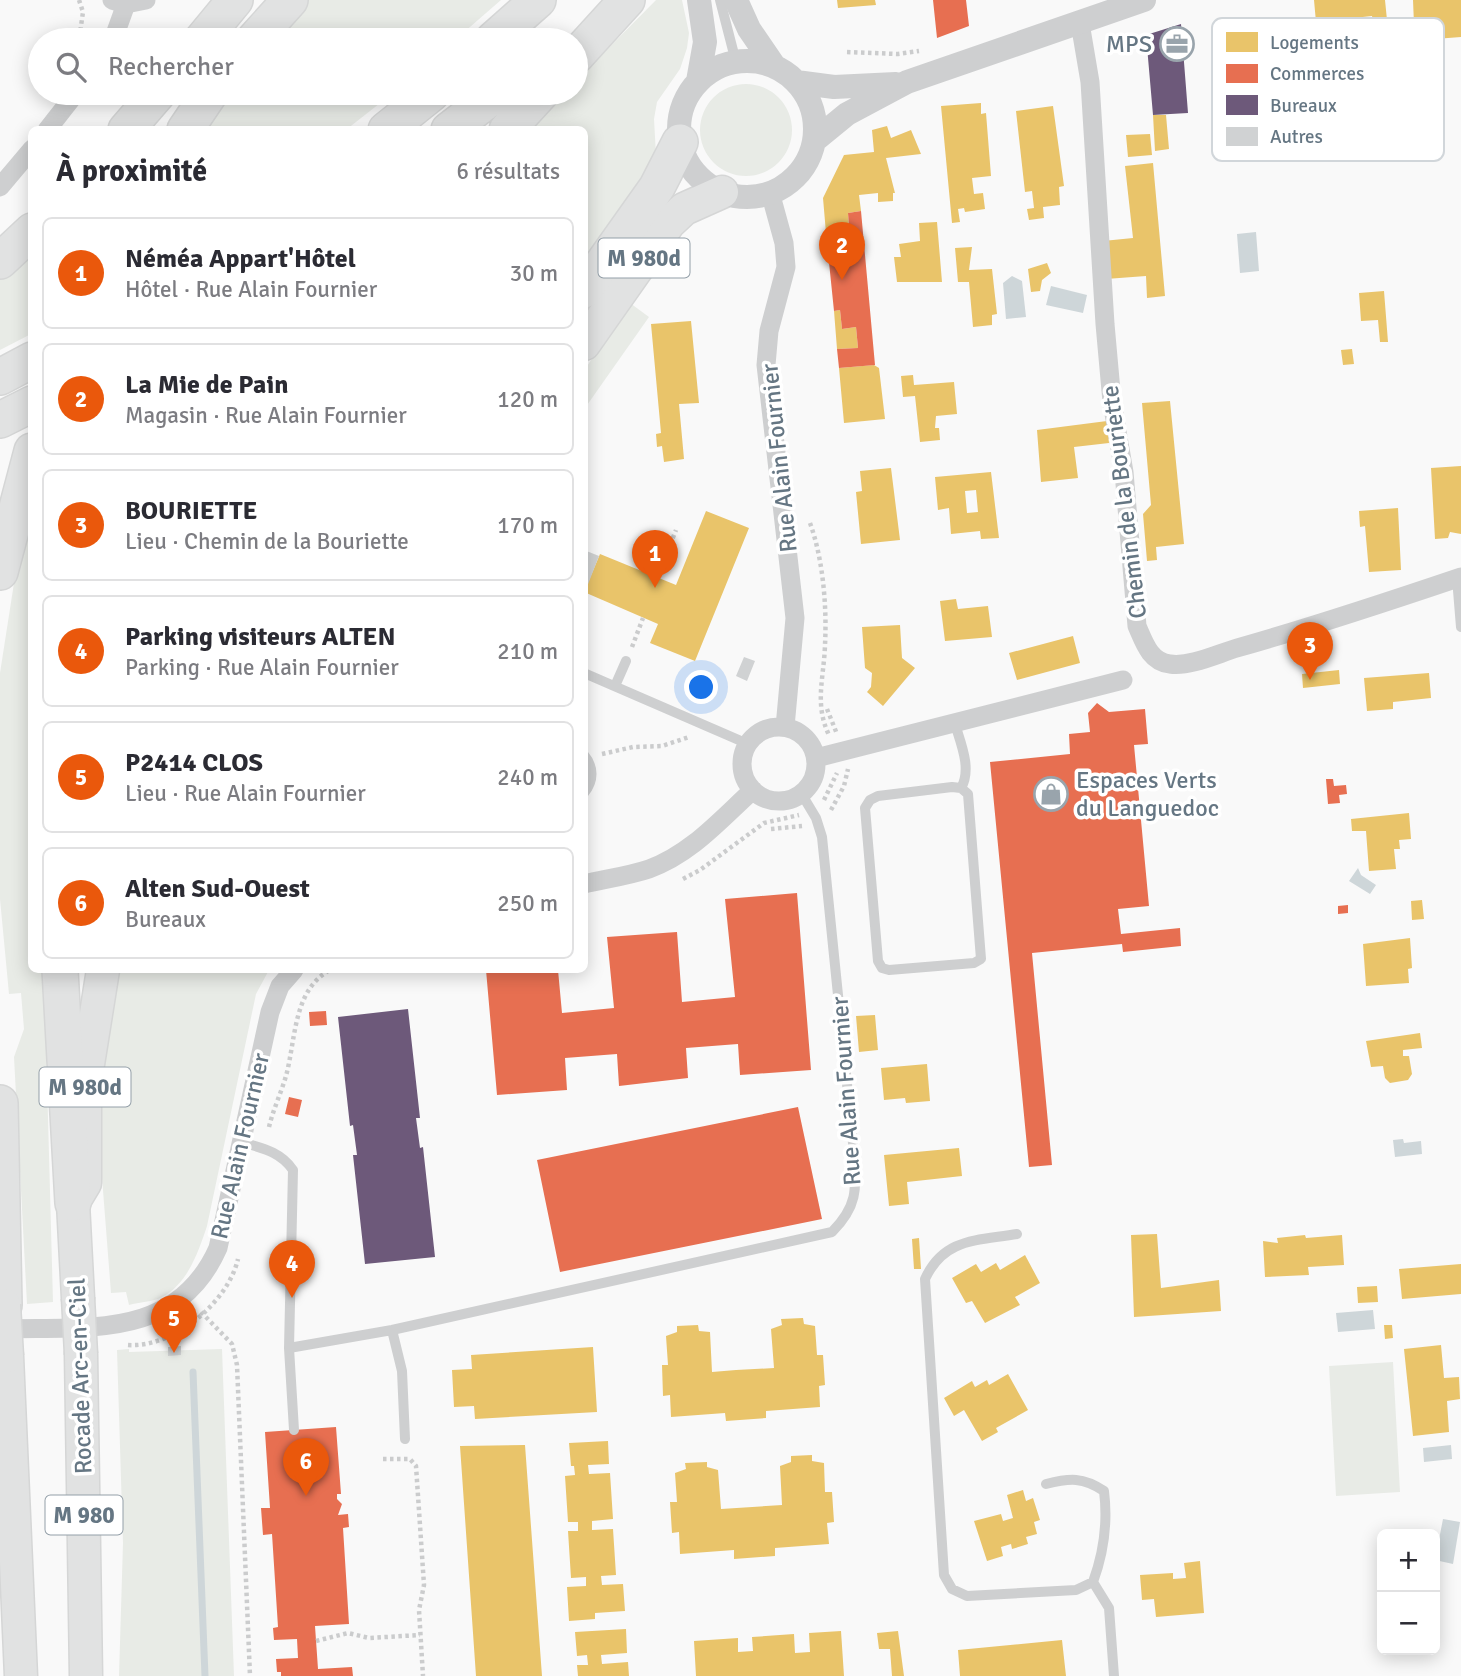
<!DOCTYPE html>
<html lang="fr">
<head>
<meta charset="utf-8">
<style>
  body { margin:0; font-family:Signika,sans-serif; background:#f2f2f3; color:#2b2b33 }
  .controls { position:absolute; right:21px; bottom:21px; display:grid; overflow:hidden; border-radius:10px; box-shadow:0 4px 18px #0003 }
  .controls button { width:63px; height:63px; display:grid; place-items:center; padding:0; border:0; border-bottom:2px solid #e1e1e2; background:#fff; color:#2b2b33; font:35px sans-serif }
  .you { position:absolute; left:702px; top:688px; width:24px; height:24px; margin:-18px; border:5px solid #fff; border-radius:50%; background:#1a73e8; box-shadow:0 0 0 10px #1a73e833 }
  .badge { display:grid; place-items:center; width:46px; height:46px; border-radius:50%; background:#ea580c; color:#fff; font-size:23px; font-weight:700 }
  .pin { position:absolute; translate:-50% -58px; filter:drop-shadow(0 2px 4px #0008) }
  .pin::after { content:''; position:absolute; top:37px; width:24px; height:21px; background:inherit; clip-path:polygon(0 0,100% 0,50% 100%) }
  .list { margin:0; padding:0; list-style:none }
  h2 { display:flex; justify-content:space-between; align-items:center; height:91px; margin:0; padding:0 28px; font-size:30px }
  h2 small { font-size:23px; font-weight:400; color:#7c7c81 }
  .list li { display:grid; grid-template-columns:46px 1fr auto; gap:21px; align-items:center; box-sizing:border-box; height:112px; margin:0 14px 14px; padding:0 14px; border:2px solid #e1e1e2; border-radius:10px }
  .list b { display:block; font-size:26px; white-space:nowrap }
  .list p { margin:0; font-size:23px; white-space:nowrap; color:#7c7c81 }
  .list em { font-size:23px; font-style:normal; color:#7c7c81 }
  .icon { flex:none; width:38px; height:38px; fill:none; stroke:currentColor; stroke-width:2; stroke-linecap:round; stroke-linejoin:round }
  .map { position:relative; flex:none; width:1461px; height:1676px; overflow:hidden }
  .search { position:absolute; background:#fff; box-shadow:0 4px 18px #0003; left:28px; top:28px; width:560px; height:77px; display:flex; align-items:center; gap:18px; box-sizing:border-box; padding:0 24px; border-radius:38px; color:#7c7c81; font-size:26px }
  .panel { position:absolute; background:#fff; box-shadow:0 4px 18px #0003; left:28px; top:126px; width:560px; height:847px; border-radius:10px }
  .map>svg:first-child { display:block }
</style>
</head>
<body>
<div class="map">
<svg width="1461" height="1676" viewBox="0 0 1461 1676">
  <rect width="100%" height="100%" fill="#f9f9f9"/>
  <!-- green -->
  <path fill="#e8ebe6" d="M306,0H501L455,40H268Z
    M656,0H682L689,33L687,48L680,69L657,102L654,119L656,155L585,261L584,130H528L564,93H576V81Z
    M700 130a46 46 0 1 1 92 0a46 46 0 1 1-92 0Z
    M225,93H393L347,129L197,130Z
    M31,245V334L0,350V276Z
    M630,303L649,317L585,408V369Z
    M31,509L32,970H44L53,1302L27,1304L14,1057L24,1029L21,993L9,994L0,899V673L14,583Z
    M117,970H269L256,994L207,1226C199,1250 188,1284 162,1297C153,1302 139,1302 129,1305L126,1292L111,1293L99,1139L104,1044Z
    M129,1349V1352L222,1349L234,1676H119L123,1543L117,1350Z
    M1393,1362L1400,1492L1336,1496L1329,1366Z"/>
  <!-- water -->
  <path fill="#ced6d9" d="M1256,232L1259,271L1240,273L1237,234Z
    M1012,276L1022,281L1026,317L1006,319L1003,283Z
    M1051,286L1087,295L1083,313L1046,305Z
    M1358,868L1361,875L1376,885L1370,894L1349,881Z
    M1403,1139L1404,1143L1421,1141L1422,1154L1395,1157L1393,1140Z
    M1373,1310L1375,1329L1338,1332L1336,1313Z
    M1451,1445L1452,1459L1424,1462L1423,1448Z
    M1443,1519L1460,1522L1453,1564L1435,1560Z"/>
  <!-- homes -->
  <path fill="#e9c46a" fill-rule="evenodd" d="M837,0H875L876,5L838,8Z
    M1314,0H1385L1388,30L1375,31L1372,16L1316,22Z
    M1413,0H1461V37L1435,39L1436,48L1415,49Z
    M981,103V114L986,113L991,176L972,178L974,194L983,193L985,209L965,212L964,208L958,209L960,222L952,223L941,106Z
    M1053,106L1064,186L1059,187L1060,205L1043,207L1044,218L1029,220L1027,209L1034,208L1032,191L1025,192L1016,111Z
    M1153,115H1166L1169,149L1155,151Z
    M887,126L891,138L911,130L921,154L886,158L895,193H893V201L878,202V193L859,195L861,211L848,213L849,227L846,232L826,233L823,198L844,155L874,152L872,130Z
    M1150,134L1152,155L1128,157L1126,135Z
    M1153,163L1165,296L1147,298L1146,276L1106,279L1103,241L1133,238L1125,166Z
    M937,222L942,282H897L894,257H901L899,244L920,241L919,223Z
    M972,247L969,270L992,269L997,314L992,315V325L973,327L969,282H958L955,248Z
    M1047,263L1051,273L1042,280L1040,291L1031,292L1028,269Z
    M1384,291L1388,342H1380L1378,320L1361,321L1359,293Z
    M840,310L842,329L856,327L858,348L837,349L834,311Z
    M691,321L699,403L679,404L684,459L664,462L662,446L657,447L656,434L661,433L651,324Z
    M1352,349L1354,364L1343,365L1341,350Z
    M874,365L879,368L885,419L844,423L839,368Z
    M913,375L914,385L954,382L957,414L936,416L935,428H939L940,440L920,442L915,396L903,397L901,376Z
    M1170,401L1184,544L1156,547L1157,560L1147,561L1143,514L1151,505L1142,403Z
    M1107,421L1109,443L1074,447L1078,478L1041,482L1037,430Z
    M1461,466V534L1450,532L1448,538L1435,539L1431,468Z
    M891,468L900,540L861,544L856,492L862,491L860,471Z
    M991,472L999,538L981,539L980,531L951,534L949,508L938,510L935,477ZM976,490L978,512L967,513L965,491Z
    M1398,508L1401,570L1369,572L1365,526L1360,527L1359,511Z
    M706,511L749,528L695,661L650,643L658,624L584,592L600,554L676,585Z
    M956,599L958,609L988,606L992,637L945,641L940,601Z
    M900,625L902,658L915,668L883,706L867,692L871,687L872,673L865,668L862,627Z
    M1073,636L1080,663L1017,680L1009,653Z
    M1339,670L1340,684L1303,688L1302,674Z
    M1429,673L1431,698L1393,702V709L1367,711L1364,678Z
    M1409,813L1411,839L1399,840L1400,849H1394L1396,869L1369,871L1366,831H1352L1351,819Z
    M1422,900L1424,919L1412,920L1411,901Z
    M1410,938L1412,968L1408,969L1409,983L1366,986L1363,944Z
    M875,1015L878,1050L859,1052L856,1016Z
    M1420,1033L1422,1048L1403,1050V1056H1409L1412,1074L1408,1080L1390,1083L1385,1078L1383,1066L1371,1067L1366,1041Z
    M927,1064L930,1101L906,1103L905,1098L884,1100L881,1068Z
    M959,1148L962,1176L907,1182L909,1204L889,1206L884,1155Z
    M1157,1234L1161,1288L1219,1280L1221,1311L1134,1317L1131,1235Z
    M1305,1235L1306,1238L1342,1235L1344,1265L1308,1267L1309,1275L1265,1277L1263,1241L1278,1243L1277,1238Z
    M919,1238L921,1269H914L912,1239Z
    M1025,1255L1040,1283L1015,1297L1020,1305L985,1323L972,1301L966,1303L952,1278L976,1264L981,1272L996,1263L1000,1270Z
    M1461,1264V1294L1402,1299L1399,1269Z
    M1377,1286L1378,1302L1358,1303L1357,1287Z
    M803,1318L804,1324L815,1326L817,1355H823L825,1385L819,1386L820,1407L766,1411V1418L726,1421L725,1413L671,1417L670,1395L663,1396L662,1365H668L666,1336L677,1332V1326L698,1325L699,1331L710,1332L712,1372L736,1370L774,1368L771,1329L782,1325L781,1319Z
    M1384,1325H1392L1393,1338L1385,1339Z
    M1441,1345L1444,1378L1459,1377L1460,1399L1447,1401L1449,1432L1413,1436L1404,1349Z
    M593,1347L597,1412L475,1419L474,1406L454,1407L452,1370L472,1369L471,1355Z
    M1008,1374L1028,1410L996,1428L998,1432L982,1441L964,1410L954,1416L944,1398L972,1381L975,1387L987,1380L989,1385Z
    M608,1441L609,1464L588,1465L589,1474L610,1473L613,1519L592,1521V1530L613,1529L616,1575L601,1576L602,1585L623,1584L625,1611L595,1613V1619L569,1621L567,1587L586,1586V1577L571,1578L568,1531H578V1522H568L565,1476L575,1475L574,1466H571L569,1443Z
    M525,1445L542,1676H476L460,1446Z
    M812,1455V1461L824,1463L825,1492H832L834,1522L827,1523L829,1544L775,1548V1556L734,1559V1550L680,1554L679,1532L672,1533L670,1502H677L675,1473L686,1469L685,1463L707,1462V1467L718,1470L721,1509L782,1505L780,1466L791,1462V1456Z
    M1023,1490L1026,1501L1033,1498L1040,1520L1034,1522L1037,1534L1026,1537L1028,1544L1012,1549L1011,1544L1001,1547L1003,1556L987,1561L974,1521L1001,1514L1003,1521L1013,1518L1007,1495Z
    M1200,1561L1204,1613L1156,1617L1154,1599L1142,1600L1140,1575L1173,1573V1579L1186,1578L1184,1563Z
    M626,1629L627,1653L601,1655L602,1664L628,1662L629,1676H578L577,1665H588L587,1655L577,1656L575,1632Z
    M841,1631L844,1676H696L694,1641L738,1638V1652L753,1651L752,1637L794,1634L795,1653L810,1652L809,1633Z
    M898,1631L904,1676H892L890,1649H879L877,1633Z
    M1062,1640L1066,1676H960L958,1650Z"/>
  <!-- shops -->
  <path fill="#e76f51" d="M933,0H966L969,26L937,38Z
    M861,211L875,365L839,368L837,349L858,348L856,327L842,329L840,310L834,311L826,233L846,232L849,227L848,213Z
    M1097,703L1109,712L1145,709L1148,744L1134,745L1149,906L1118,909L1121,934L1180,928L1181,946L1123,952L1122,944L1032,953L1052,1165L1029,1167L990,762L1070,754L1069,734L1090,732L1088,713Z
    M1326,779H1333L1334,786L1346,785L1347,794L1339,795L1340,803L1328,804Z
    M797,893L811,1070L740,1075L738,1044L686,1048L688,1078L619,1086L617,1054L565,1058L567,1090L497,1095L486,970H558L562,1013L614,1008L607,937L677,932L682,1002L735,997L725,899Z
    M1348,905V913L1338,914V906Z
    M326,1011L327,1025L310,1026L309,1012Z
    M289,1097L302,1100L298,1117L285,1114Z
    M798,1107L822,1219L560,1272L537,1160Z
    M336,1427L341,1494H337V1499L342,1504L338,1515L348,1514L349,1527L343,1528L349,1624L315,1626L318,1669L352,1667L353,1676H281V1672H277L276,1659L298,1658L297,1639L274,1640L273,1628L278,1627L272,1534L263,1535L261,1508H270L265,1432Z"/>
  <!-- offices -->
  <path fill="#6d597a" d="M1181,24L1188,113L1153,115L1146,35Z
    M408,1009L420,1118H416L420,1148L423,1147L435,1257L365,1264L353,1155H357L353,1125L350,1126L338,1017Z"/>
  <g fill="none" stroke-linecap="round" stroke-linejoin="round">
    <!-- stream -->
    <path stroke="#ced6d9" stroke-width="7" d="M193,1372L205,1676"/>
  </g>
  <!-- building -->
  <path fill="#d0d2d3" d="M584,550L599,556L585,592H584Z
    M744,657L755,661L747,681L736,676Z
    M181,1346V1355L168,1356V1347Z"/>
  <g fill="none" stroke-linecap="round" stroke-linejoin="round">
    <!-- trunk casing -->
    <g stroke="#d5d6d6" stroke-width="35">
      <path id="trunk" d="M584,344L669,223L684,209L722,192
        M78,1298L73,1203L85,1183V1083L103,970
        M81,1354L86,1676
        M7,1356L21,1676"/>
    </g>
    <!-- motorway casing -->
    <g stroke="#d5d6d6" stroke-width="38">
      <path id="motorway" d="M202,40L235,0
        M254,40L290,0
        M493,40L538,0
        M576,56L627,0
        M126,130L158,93
        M185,130L210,93
        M386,130L432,93
        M449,130L497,93
        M507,130L541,93
        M0,261L32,231
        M584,290L657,187L680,142
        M0,377L32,360
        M0,420L32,404
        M0,572L32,451
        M60,970L73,1203
        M0,1103L4,1305"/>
    </g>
    <!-- path -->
    <path stroke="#cbcccd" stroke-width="4.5" stroke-dasharray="3.5 3.5" stroke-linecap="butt" d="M79,0L83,12L79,40
      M847,52L898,54L919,51
      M810,523C823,559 827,606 825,645C824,678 814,704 829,735
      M657,577L676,530
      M632,647L643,618
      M827,709L837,734
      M602,754L633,747L662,746L689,737
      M824,800L837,773
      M831,810L844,786L848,769
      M771,829L802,826
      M683,879L700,870L764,823L799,815
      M269,1127C273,1110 281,1093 286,1076C296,1039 293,990 330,970
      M201,1312L232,1344L237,1365L250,1676
      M128,1345C174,1348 228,1302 238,1259
      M383,1459H410L416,1466L424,1585L419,1610L423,1676
      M316,1641L348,1633L369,1638L420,1635"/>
    <!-- service -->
    <path stroke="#cecfd0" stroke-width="10" d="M720,0L736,62
      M1457,578L1461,627
      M584,673L748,744
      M615,686L626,661
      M955,724C961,744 972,769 961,788
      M584,755C594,767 594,781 584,793
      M952,787L961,788L968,794L981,959L974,963L889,970L882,968L878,961L865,808L870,800L878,796Z
      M241,1142C261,1148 280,1151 293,1170L289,1348L392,1330L832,1232C862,1202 855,1183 853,1143L822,837L816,818L801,793
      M1017,1234C976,1241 944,1238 925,1279L944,1575L952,1589L967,1596L1076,1590L1093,1582C1104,1552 1108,1523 1104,1491C1083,1477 1070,1478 1046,1484
      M392,1330L402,1371L405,1439
      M289,1348L294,1430
      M1093,1582L1109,1608L1114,1676"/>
    <!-- minor -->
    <path stroke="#cecfd0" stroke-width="19" d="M112,0L126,4L146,0
      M1080,23L1090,82L1105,324L1112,402L1124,472L1137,626C1144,642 1150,662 1170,664C1190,667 1217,654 1237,648C1312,627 1387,602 1461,577
      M113,40L126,4
      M47,130L76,93
      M0,187L32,149
      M770,192L784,243L786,267L769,331L766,365L795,618L785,727
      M742 764a37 37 0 1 1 74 0a37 37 0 1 1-74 0Z
      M816,758L1123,680
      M584,884C605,879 628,876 649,869C691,854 721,819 753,790
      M0,1329C86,1326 177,1341 218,1248L270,1012L280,986L294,970"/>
    <!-- tertiary -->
    <path stroke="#cecfd0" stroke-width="24" d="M736,0L749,29L775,67
      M679 129a68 68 0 1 1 136 0a68 68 0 1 1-136 0Z
      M698,81L705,42L699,0
      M796,82L834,87L896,84
      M814,141L847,114L907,82L1144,0"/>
    <!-- trunk -->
    <use href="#trunk" stroke="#e1e2e2" stroke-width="32"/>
    <!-- motorway -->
    <use href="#motorway" stroke="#e1e2e2" stroke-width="35"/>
    <!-- trunk-bridge casing -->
    <g stroke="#d5d6d6" stroke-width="35" stroke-linecap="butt">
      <path id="trunk-bridge" d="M78,1298L81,1354
        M4,1305L7,1356"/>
    </g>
    <!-- trunk-bridge -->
    <use href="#trunk-bridge" stroke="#e1e2e2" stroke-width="32"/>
  </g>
  <!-- icons -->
  <defs>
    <g id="office-ring" transform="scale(1.75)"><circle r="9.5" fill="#fff" stroke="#99a4ac" stroke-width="1.5"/><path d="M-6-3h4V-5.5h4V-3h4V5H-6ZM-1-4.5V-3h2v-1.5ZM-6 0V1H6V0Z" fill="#99a4ac"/></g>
    <g id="shop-ring" transform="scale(1.75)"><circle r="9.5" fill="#fff" stroke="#99a4ac" stroke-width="1.5"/><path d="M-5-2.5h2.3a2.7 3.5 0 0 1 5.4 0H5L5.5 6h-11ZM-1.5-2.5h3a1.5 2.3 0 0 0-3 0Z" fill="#99a4ac"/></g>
  </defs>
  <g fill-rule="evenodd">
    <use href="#office-ring" x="1177" y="44"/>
    <use href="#shop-ring" x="1051" y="794"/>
  </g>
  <g text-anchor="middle" stroke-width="7" stroke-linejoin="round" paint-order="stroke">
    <!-- shield labels -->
    <g fill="#fff" stroke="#939fa8" stroke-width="2">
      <rect x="598.5" y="238.5" width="91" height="39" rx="5"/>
      <rect x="39.5" y="1067.5" width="91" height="39" rx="5"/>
      <rect x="45.5" y="1495.5" width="77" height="39" rx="5"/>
    </g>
    <g font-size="23" font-weight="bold" fill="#657683">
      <text x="644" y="266">M 980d</text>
      <text x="85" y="1095">M 980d</text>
      <text x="84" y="1523">M 980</text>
    </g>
    <!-- poi labels -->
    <g font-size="24" fill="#657683" stroke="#fff" text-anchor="end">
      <text x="1152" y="52">MPS</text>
      <text x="1076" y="788" text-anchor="start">Espaces Verts<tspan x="1076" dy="28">du Languedoc</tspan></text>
    </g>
    <!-- street labels -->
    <g font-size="24" fill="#657683" stroke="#fff">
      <text transform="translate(779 458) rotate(-96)" y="8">Rue Alain Fournier</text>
      <text transform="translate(1124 502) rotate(-97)" y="8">Chemin de la Bouriette</text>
      <text transform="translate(846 1091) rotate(-94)" y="8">Rue Alain Fournier</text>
      <text transform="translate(240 1146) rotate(-77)" y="8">Rue Alain Fournier</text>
      <text transform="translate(80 1376) rotate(-92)" y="8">Rocade Arc-en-Ciel</text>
    </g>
  </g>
  <!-- legend -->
  <rect x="1212" y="18" width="232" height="143" rx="10" fill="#fff" stroke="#d1d6da" stroke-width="2"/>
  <rect x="1226" y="32" width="32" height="20" fill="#e9c46a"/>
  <rect x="1226" y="64" width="32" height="19" fill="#e76f51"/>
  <rect x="1226" y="95" width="32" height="20" fill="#6d597a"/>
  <rect x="1226" y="127" width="32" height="19" fill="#d0d2d3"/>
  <g font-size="19" fill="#657683">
    <text x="1270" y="49">Logements</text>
    <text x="1270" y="80">Commerces</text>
    <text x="1270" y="112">Bureaux</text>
    <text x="1270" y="143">Autres</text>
  </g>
</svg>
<div class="controls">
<button>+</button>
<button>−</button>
</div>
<div class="you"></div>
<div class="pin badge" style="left:655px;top:588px">1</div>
<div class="pin badge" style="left:842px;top:280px">2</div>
<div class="pin badge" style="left:1310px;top:680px">3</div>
<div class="pin badge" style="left:292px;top:1298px">4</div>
<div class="pin badge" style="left:174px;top:1353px">5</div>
<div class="pin badge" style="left:306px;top:1496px">6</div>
<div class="search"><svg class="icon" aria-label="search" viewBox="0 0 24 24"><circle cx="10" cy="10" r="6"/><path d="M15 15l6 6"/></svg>Rechercher</div>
<section class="panel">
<h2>À proximité<small>6 résultats</small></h2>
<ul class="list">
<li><span class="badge">1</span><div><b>Néméa Appart'Hôtel</b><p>Hôtel · Rue Alain Fournier</p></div><em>30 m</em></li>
<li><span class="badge">2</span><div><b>La Mie de Pain</b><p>Magasin · Rue Alain Fournier</p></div><em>120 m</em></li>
<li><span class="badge">3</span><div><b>BOURIETTE</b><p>Lieu · Chemin de la Bouriette</p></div><em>170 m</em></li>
<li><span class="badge">4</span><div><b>Parking visiteurs ALTEN</b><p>Parking · Rue Alain Fournier</p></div><em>210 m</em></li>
<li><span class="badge">5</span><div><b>P2414 CLOS</b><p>Lieu · Rue Alain Fournier</p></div><em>240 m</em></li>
<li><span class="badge">6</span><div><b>Alten Sud-Ouest</b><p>Bureaux</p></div><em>250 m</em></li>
</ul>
</section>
</div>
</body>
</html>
